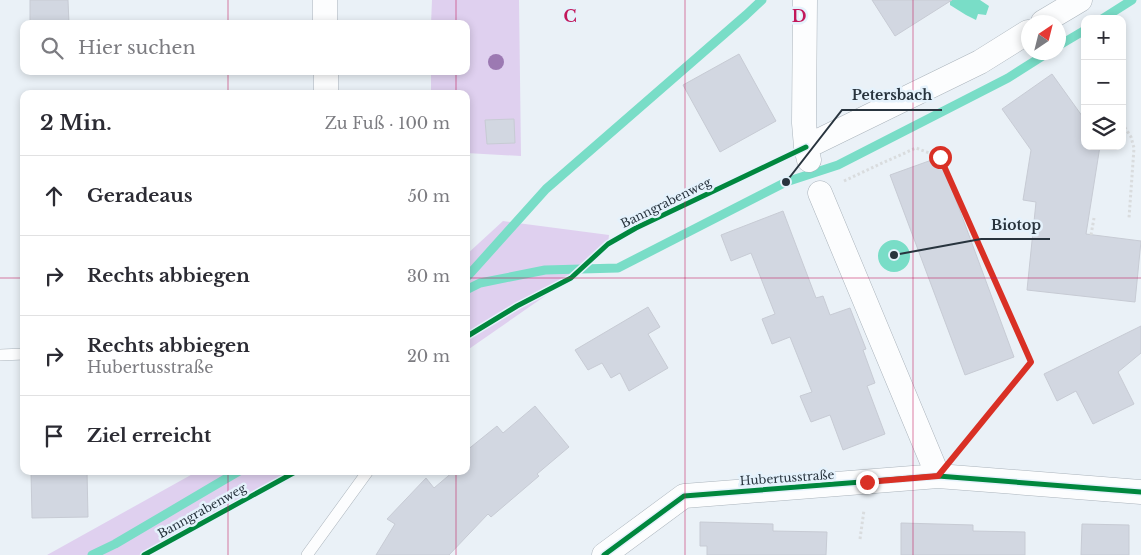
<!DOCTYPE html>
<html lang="de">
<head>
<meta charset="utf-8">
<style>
  body { margin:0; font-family:"Libre Baskerville",serif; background:#f2f2f3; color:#2b2b33 }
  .controls { position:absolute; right:15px; top:15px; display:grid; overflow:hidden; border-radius:10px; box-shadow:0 2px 8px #0003 }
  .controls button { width:45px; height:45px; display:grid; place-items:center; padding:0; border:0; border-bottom:1px solid #e1e1e2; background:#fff; color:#2b2b33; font:25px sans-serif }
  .compass { position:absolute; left:1021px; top:15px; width:45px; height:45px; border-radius:50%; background:#fff; box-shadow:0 2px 8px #0003; rotate:35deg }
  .stop { position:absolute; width:15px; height:15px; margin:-11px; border:4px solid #d93025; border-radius:50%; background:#fff }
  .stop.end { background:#d93025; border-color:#fff; box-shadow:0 1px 5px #0008 }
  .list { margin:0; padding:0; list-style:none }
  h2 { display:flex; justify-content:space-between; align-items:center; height:65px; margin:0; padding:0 20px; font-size:21px }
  h2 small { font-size:16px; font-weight:400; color:#7c7c81 }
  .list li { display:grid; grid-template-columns:32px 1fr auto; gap:15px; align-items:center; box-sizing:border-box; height:80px; padding:0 20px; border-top:1px solid #e1e1e2 }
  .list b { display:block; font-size:19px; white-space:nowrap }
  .list p { margin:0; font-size:16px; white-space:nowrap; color:#7c7c81 }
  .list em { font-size:16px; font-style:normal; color:#7c7c81 }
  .icon { flex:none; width:28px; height:28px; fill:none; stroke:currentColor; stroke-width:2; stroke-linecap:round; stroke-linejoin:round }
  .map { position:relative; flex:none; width:1141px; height:555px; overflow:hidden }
  .search { position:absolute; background:#fff; box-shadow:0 2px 8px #0003; left:20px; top:20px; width:450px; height:55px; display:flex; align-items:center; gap:12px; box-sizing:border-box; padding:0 18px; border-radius:10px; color:#7c7c81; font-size:19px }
  .panel { position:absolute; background:#fff; box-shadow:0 2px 8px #0003; left:20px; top:90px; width:450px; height:385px; border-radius:10px }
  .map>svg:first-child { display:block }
</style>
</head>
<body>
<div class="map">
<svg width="1141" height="555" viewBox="0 0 1141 555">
  <rect width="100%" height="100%" fill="#eaf1f7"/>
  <!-- green -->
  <path fill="#dfd0ef" d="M432,0H519L521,156L466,153V94H431V71H466V24H431Z
    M503,221L609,235L608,244L571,278L466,351V255Z
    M198,471H298L146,555H47Z"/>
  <!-- water -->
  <path fill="#79ddc7" d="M950,0H980L989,6L986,15L978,14L976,20L966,15L950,5Z
    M878 256a16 16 0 1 1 32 0a16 16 0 1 1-32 0Z"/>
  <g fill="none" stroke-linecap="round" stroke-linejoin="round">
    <!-- stream -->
    <path stroke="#79ddc7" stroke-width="9" d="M1102,19L1132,0
      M1058,46L1085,30
      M466,278L546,189L746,15L762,0
      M466,290L480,283L545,270L618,268L786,182L838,165L1008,78L1049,52
      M92,555L115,544L239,471"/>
  </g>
  <!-- building -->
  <path fill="#d2d7e1" stroke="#c7cbd4" d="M30,0H68L69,24H30Z
    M872,0H952L895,36Z
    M739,54L776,121L720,152L683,85Z
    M1052,74L1085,120V146H1100L1086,234L1141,241L1135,302L1027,290L1036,202L1023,200L1031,150L1002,109Z
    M514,119L515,143L487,144L485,120Z
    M940,157L1014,357L965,375L890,175Z
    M783,211L816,298L823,296L830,315L850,308L866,349L863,350L875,383L867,386L885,434L843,450L830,415L811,422L800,396L812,392L790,337L772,344L762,319L775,314L751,253L731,261L721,235Z
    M648,307L660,327L648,334L668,368L629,391L620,373L611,378L602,363L588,370L575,350Z
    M1141,326V353L1118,372L1134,404L1093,424L1076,391L1057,401L1044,374Z
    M535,406L569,447L537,474L539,476L491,517L488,514L449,555H376L395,524L387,519L426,478L434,488L454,471H466V451L497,426L503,433Z
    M31,471H87L88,517L32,518Z
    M700,522L773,524V531L827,532L826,555H707V546H700Z
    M901,523L973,525V531L1025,532V555H901Z
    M1082,524L1129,525V555H1081Z"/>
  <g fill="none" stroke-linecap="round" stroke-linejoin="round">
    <!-- service casing -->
    <g stroke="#abb4bc" stroke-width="12">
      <path id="service" d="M0,355L24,354
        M307,555L368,471"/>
    </g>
    <!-- minor casing -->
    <g stroke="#abb4bc" stroke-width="25">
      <path id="minor" d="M325,0V24
        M805,0L804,123L806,147L809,160
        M1043,22L1080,0
        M326,71V94
        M806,147L980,62L1028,32
        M820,193L938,476
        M604,555L684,496L938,476L1141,492"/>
    </g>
    <!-- path -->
    <path stroke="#d9dcde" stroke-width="3" stroke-dasharray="2.5 2.5" stroke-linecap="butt" d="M1122,123L1131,137L1134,148L1129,218
      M844,181L880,164L916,148L940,157L1031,362L959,451
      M1091,235L1094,218
      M860,539L864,510"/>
    <!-- service -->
    <use href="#service" stroke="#fcfdfe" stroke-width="11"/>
    <!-- minor -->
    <use href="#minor" stroke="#fcfdfe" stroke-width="24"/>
    <!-- cycleway casing -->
    <g stroke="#e5f2fc" stroke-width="8">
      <path id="cycleway" d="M466,337L517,306L571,278L608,244L636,228L806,147
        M144,555L297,471
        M604,555L684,496L938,476L1141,492"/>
    </g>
    <!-- cycleway -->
    <use href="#cycleway" stroke="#00873e" stroke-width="5"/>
  </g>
  <!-- trees -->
  <circle fill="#9c79b2" cx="496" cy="62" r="8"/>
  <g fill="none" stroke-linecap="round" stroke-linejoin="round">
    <!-- route -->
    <path stroke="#d93025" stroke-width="6" d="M867,482L938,476L1031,362L940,157"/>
  </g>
  <!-- grid -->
  <path fill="none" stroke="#c2185b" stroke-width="1" stroke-opacity="0.55" d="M228,0V24M456,0V24M685,0V555M913,0V555M228,71V94M456,71V94M0,278H24M466,278H1141M228,471V555M456,471V555"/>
  <g text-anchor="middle" stroke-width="5" stroke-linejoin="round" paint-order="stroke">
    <!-- street labels -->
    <g font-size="12" fill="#28343e" stroke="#e5f2fc">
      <text transform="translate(666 203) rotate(-26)" y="4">Banngrabenweg</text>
      <text transform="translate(787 478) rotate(-4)" y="4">Hubertusstraße</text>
      <text transform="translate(202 511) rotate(-29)" y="4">Banngrabenweg</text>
    </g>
  </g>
  <g font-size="16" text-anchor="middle" font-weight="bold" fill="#c2185b" stroke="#e5f2fc" stroke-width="5" stroke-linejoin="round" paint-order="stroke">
    <text x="570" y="22">C</text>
    <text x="799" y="22">D</text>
  </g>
  <!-- callouts -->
  <path fill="none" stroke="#28343e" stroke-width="2" d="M786 182L842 110H942M894 255L981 239H1050"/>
  <g fill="#28343e" stroke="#e5f2fc" stroke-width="2">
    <circle cx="786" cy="182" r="5"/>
    <circle cx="894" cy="255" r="5"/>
  </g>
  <g font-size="14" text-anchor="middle" font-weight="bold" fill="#28343e" stroke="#e5f2fc" stroke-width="5" stroke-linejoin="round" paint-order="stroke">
    <text x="892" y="100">Petersbach</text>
    <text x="1016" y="230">Biotop</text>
  </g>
</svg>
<div class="controls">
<button>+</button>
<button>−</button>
<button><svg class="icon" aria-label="layers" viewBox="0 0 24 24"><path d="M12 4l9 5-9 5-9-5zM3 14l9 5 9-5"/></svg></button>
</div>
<svg class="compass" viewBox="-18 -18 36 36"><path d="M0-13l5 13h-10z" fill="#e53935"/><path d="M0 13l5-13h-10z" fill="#7c7c81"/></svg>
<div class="stop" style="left:940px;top:157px"></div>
<div class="stop end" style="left:867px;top:482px"></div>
<div class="search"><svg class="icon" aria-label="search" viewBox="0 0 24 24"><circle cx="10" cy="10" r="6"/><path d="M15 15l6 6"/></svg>Hier suchen</div>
<section class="panel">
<h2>2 Min.<small>Zu Fuß · 100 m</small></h2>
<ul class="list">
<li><svg class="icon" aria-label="ahead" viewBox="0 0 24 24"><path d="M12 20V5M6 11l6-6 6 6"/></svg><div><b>Geradeaus</b></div><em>50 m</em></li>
<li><svg class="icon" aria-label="right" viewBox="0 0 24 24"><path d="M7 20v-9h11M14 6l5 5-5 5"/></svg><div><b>Rechts abbiegen</b></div><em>30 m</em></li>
<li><svg class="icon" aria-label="right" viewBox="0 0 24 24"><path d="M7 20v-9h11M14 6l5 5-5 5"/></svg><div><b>Rechts abbiegen</b><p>Hubertusstraße</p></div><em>20 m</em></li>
<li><svg class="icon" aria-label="arrive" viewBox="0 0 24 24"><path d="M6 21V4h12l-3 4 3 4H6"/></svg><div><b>Ziel erreicht</b></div></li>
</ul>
</section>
</div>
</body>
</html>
